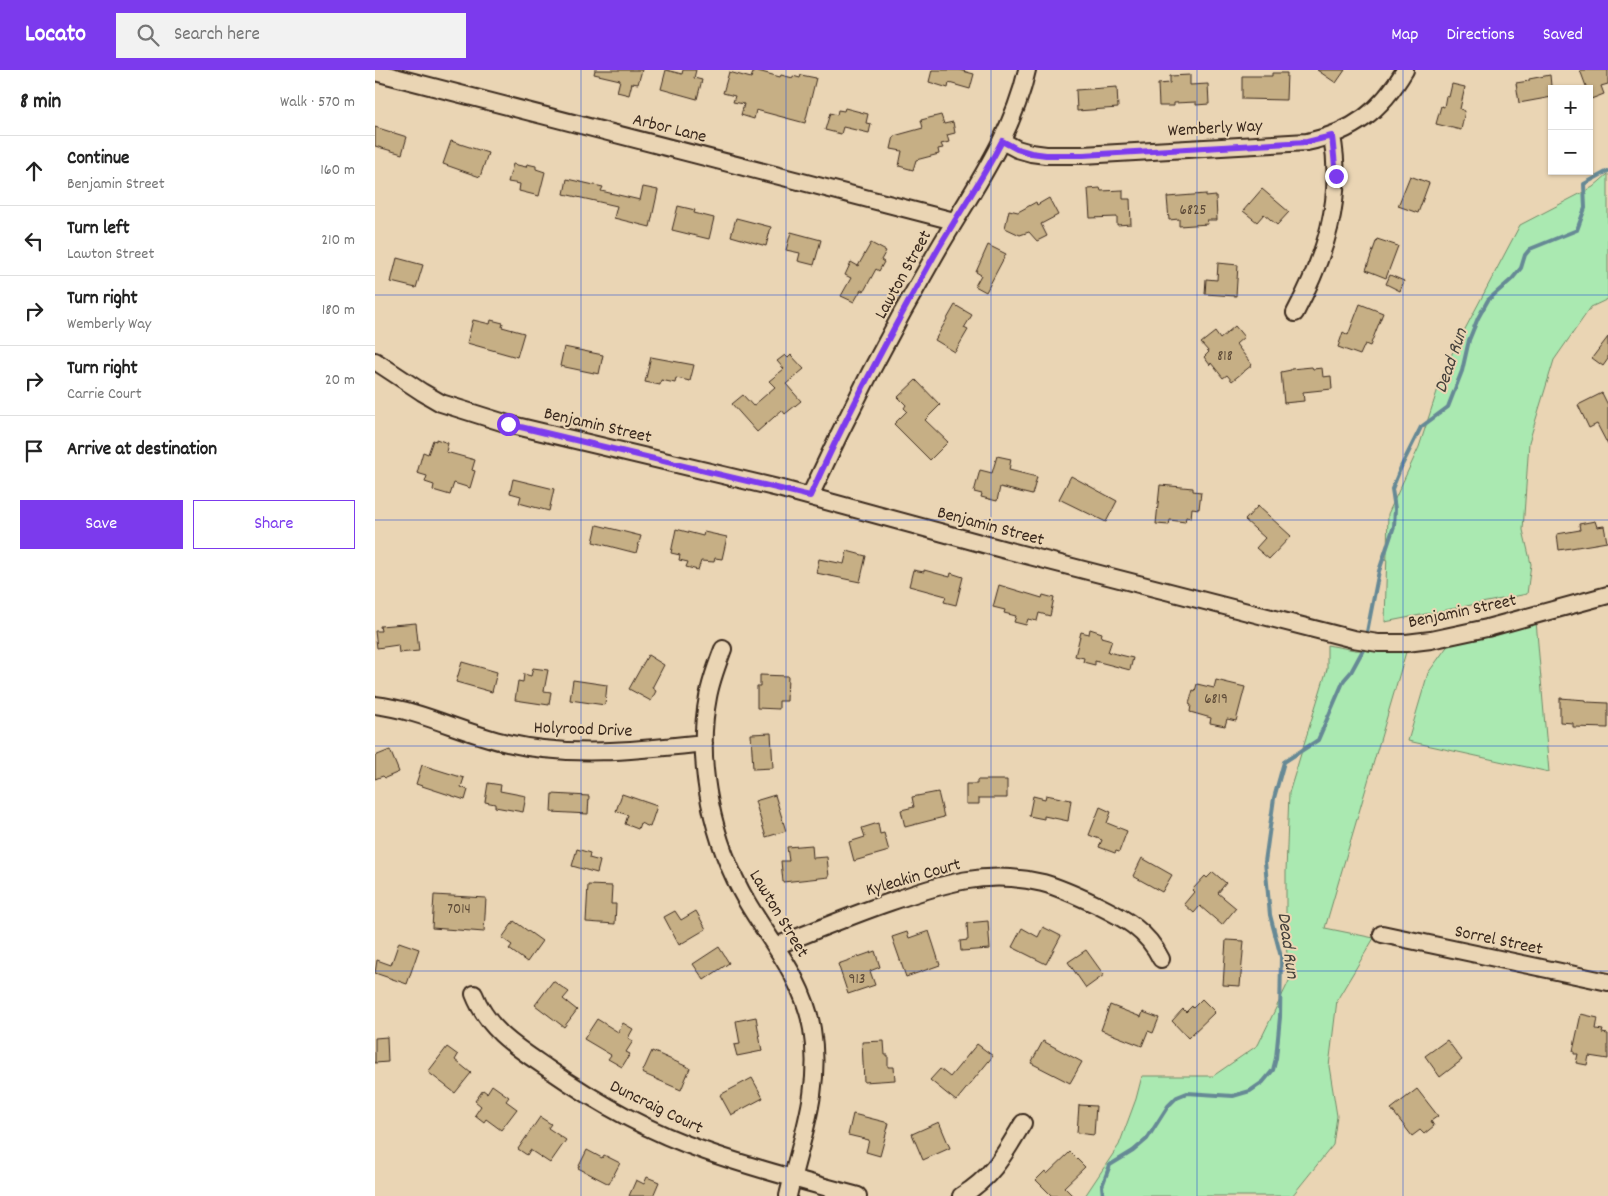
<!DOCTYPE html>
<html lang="en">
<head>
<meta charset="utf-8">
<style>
  body { margin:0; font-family:Dekko,sans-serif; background:#f2f2f2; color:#222 }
  .controls { position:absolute; right:15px; top:15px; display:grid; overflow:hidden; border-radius:0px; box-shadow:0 1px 4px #0004 }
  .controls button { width:45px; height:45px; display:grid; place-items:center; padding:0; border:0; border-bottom:1px solid #e0e0e0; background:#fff; color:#222; font:25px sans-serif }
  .stop { position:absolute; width:15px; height:15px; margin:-11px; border:4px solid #7c3aed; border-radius:50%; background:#fff }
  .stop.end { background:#7c3aed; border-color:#fff; box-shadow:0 1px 5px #0008 }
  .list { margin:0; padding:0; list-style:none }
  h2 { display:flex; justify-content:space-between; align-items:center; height:65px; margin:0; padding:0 20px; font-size:21px }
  h2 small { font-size:16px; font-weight:400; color:#767676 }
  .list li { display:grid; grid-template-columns:32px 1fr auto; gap:15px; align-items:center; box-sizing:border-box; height:70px; padding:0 20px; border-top:1px solid #e0e0e0 }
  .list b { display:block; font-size:19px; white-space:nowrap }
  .list p { margin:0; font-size:16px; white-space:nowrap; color:#767676 }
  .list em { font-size:16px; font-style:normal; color:#767676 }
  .actions { display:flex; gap:10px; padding:15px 20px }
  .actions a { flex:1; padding:11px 0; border:1px solid #7c3aed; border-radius:0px; text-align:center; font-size:18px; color:#7c3aed }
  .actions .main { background:#7c3aed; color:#fff }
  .icon { flex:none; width:28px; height:28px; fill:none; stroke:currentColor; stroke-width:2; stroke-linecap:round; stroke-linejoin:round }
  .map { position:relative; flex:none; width:1233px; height:1126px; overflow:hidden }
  header { display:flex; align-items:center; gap:30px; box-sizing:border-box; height:70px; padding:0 25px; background:#7c3aed; color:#fff }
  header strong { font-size:24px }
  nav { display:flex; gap:28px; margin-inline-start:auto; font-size:18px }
  .search { width:350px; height:45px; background:#f2f2f2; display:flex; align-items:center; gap:12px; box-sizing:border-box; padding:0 18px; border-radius:0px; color:#767676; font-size:19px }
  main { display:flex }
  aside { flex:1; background:#fff }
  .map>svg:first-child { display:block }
</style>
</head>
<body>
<header>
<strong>Locato</strong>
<div class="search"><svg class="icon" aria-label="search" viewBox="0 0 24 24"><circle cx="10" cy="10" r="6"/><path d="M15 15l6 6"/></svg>Search here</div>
<nav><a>Map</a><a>Directions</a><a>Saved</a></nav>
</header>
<main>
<aside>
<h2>8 min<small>Walk · 570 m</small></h2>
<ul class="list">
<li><svg class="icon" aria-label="ahead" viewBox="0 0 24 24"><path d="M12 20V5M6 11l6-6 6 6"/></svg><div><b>Continue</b><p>Benjamin Street</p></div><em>160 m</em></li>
<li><svg class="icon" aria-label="left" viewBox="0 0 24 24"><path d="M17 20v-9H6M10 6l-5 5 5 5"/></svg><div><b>Turn left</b><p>Lawton Street</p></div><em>210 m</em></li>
<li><svg class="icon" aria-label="right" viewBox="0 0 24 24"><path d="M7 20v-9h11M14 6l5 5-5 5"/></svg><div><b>Turn right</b><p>Wemberly Way</p></div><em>180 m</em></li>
<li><svg class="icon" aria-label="right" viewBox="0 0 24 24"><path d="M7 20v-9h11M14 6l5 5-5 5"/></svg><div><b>Turn right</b><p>Carrie Court</p></div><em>20 m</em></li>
<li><svg class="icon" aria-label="arrive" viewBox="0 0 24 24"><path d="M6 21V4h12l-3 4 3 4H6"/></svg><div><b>Arrive at destination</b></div></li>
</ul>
<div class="actions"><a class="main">Save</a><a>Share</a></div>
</aside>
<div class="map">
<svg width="1233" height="1126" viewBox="0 0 1233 1126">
  <rect width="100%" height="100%" fill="#ead5b4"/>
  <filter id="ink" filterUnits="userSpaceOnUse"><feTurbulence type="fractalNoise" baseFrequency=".02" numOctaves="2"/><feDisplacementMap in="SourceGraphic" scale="10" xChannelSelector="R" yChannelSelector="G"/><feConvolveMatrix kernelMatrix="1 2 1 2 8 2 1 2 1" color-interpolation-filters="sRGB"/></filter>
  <g filter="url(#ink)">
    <!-- green -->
    <path fill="#aae9b1" stroke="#728a68" d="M1233,104V229L1216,237L1179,290L1154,372L1148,460L1156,494L1152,524L1010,552L1013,444L1044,377L1070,297L1145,155L1218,117Z
      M1161,551L1174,702L1033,671L1053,603L1074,574Z
      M952,575L980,580L1031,582L950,858L999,868L962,930L954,996L962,1046L958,1075L917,1126H710L744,1075L761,1029L767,1006H838L883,975L914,911L911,871V802L914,723L952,599Z"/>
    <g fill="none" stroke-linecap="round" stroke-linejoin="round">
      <!-- stream -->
      <path stroke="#668995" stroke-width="4" d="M992,562L1004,501L1019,456L1020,439L1017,419L1026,397L1046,357L1073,337L1087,301L1094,270L1103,248L1113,230L1137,209L1146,198L1150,185L1155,179L1202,160L1210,138L1209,114L1233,101
        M728,1126L727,1116L735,1095L758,1081L772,1069L793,1036L802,1027L812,1023L858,1026L875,1021L888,1012L898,1000L901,988L905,947L906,887L895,845L890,792L899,728L909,692L943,670L969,610L976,602L988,580"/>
    </g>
    <!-- building -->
    <path fill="#c6af85" stroke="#3b2a1e" d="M220,0H267L263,14L257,13L254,25L242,22L245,10L219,4Z
      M291,0L307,4L308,0H321L319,8L327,10L322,29L286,19Z
      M379,0L405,7L406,5L418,8V6L425,8L426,5L441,8L430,53L381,40L379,49L366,45L369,34L358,32L360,26L348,23L354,2L376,8Z
      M557,0H584L599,4L595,19L574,13L573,18L554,12Z
      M942,0H970L961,13Z
      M1205,0H1233V14L1226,16L1229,24L1216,29L1214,19H1212Z
      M897,3H912L911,30L867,29V6H897Z
      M815,5V15L833,14L834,34L821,35V32L799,33V36H784L783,14L795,13V6Z
      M1175,5L1177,27L1144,33L1141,13L1154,11V9Z
      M1077,14L1090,17L1085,39L1090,41L1086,60L1061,54L1066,36L1069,37L1071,26L1074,27Z
      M742,17L743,38L702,41L701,20Z
      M470,38L493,44L491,53L496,54L494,63L468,57L466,64L450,60L455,43L462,45L463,40L469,41Z
      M566,45L569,54L578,52L580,63L572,65L574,72L566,74L568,78L563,79L564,84L541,90L538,100L524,96L527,81L516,79L519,66L548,58L546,50Z
      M0,57L32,67L27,84L0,76Z
      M76,71L113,83L105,107L68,94Z
      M138,94L151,97L152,94L161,96V99L170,102L164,126L144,121L145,114L133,112Z
      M1035,106L1054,113L1043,143L1023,136Z
      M192,109L228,117L226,121L265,130L268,117L283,120L275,157L239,148L242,136L189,124Z
      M725,118L726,121L748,120V129H755L756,154L742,155V147L715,148L713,119Z
      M887,119L914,142L902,155L889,144L882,152L868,141Z
      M831,124V127L841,126L842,150H832L833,154L804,156V149L794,150L792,127Z
      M674,128L683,145L666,154L672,166L662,171L654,162L645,165L630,158L634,140L643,142L661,132L662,135Z
      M303,136L320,140L319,143L339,148L334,169L297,160Z
      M361,148L396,157L391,176L356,166Z
      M416,162L446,170L439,195L423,191L425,183L411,180Z
      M1002,169L1023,176L1011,208L991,200Z
      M496,173L511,181L506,190L509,192L504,201L501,199L489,221L486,220L479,232L466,226L476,208L470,205L476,192L483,196Z
      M613,175L631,184L611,222L600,216L606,205L601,202Z
      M22,188L48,195L41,218L16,212Z
      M843,193L863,195L861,226L830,224L831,209L842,210Z
      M1015,205L1029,211L1025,221L1011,214Z
      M985,234L1008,243L995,276L990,274L985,285L963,277L968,262L973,265Z
      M580,235L597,245L589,258L593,260L580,282L560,270Z
      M98,250L115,254L116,250L128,253L127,257L149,263L142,287L92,273Z
      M860,256L869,267L861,274L877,295L857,311L852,305L848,308L836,293L835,295L829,287L834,282L826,273L840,262L845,269Z
      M1233,267V289L1228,296L1217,288Z
      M189,277L228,285L224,304L185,296Z
      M410,285L413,288L416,285L429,299L411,314L426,331L410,344L407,340L382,362L357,334L368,325L378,336L400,317L394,311L409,299L402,291Z
      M276,287L319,295L315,311L301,308L300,313L286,310L285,315L270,312Z
      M937,297L938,299L947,298L948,307L956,306L957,319L928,322L929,331L909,333L906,302L916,300V299Z
      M541,310L565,335L550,350L573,372L555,390L519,354L532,341L529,338L531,335L523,327Z
      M1227,323L1233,335V375L1222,354L1214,358L1203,335Z
      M61,369L73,373L71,382L100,390L97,400L100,401L95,418L79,413L75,425L58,420L59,415L50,412L52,406L42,403L48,382L53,384L58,370L61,371Z
      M622,386L636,389L634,400L662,407L657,425L625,417L622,431L606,427L607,424L599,422L605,400L617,403Z
      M696,406L742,431L731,452L684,429Z
      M138,409L179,419L174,441L144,433L146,426L135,423Z
      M785,415L818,418V421L826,422L824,439L817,438L816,448L811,447L810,452L795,450L794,455L781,454Z
      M883,436L916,466L894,489L881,478L890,468L870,450Z
      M1220,451L1222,457L1229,456L1232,472L1184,480L1182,464L1205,460L1204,454Z
      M222,455L266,466L261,483L218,472Z
      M301,459L328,466L329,462L352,467L347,489L340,488L339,492L326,491L323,500L311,497L313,492L304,490L305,485L296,483Z
      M472,481L491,486L485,512L441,503L444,489L469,494Z
      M538,500L549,502V500L575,507L576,503L588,507L581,535L569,532L571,526L534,516Z
      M624,515L667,528L668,525L679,528L675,546L664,543L662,551L653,549L651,555L639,552L641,546L629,543L630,540L618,537Z
      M41,553L44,581L24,583L23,575L2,578L0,561H6L5,556Z
      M715,559L727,563L726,567L737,570L733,582L758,588L755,600L720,591V595L708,592L709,588L700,586L706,562L714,564Z
      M273,585L289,595L277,618L281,621L276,631L254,619Z
      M87,592L122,602L117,622L81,612Z
      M158,598L173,600L169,621L176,622L174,635L140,630L143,611L148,612L149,604L156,606Z
      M385,605L413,606L412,631H404V639L382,638V616H385Z
      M198,610L232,615L230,635L195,630Z
      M841,610L870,617L861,651L852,649L850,656L835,653L836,648L815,642L816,635L814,634L818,620L820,621L822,614L839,618Z
      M1185,628L1211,630V632L1233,633V658L1198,657V653L1185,652Z
      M396,663L398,698L378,699L376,664Z
      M15,680L24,702L10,708L8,706L0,709V686Z
      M47,695L89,708L86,717L93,720L90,730L41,714Z
      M602,710H632V728H604V734H591V714H602Z
      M113,713L126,715L125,721L151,726L148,742L120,737V734L110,732Z
      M563,722L569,747L530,757L526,740L539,737L537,727Z
      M177,724L214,726L213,744L176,742Z
      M247,724L282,736L275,757L265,753L263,759L250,754L253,745L241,741Z
      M400,725L411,761L391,767L380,731Z
      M671,725L696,730L693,751L669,746V749L654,746L658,726L670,729Z
      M725,737L736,742L732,753L752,761L744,782L741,781L740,783L724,777L727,770L714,765Z
      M503,753L505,764L509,763L514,781L479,791L474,772L490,767L487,758Z
      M437,775L438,788L452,787L454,807L408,812L406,791H414L412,777Z
      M202,779L215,783L214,788L225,791L222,803L197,796Z
      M767,788L797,805L787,822L758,806Z
      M838,802L851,813L843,823L861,838L847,855L825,836L819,843L809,834L819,822L817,820L830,806L832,808Z
      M213,815L237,816L236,834H241L240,854L211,852Z
      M59,825L111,828L109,862L57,858Z
      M300,841L306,850L321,841L331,859L304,875L289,847Z
      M139,851L167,871L152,892L134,879L137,875L127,868Z
      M613,851L615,879L586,881L585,871L593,870L592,853Z
      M668,857L686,866L671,894L637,877L647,858L663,867Z
      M554,861L565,895L531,907L517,867L532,862L534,868Z
      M851,870L869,871L865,916L848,915Z
      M24,872L44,879L32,914L0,903L2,890L16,895Z
      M344,877L354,893L329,910L318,894Z
      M711,880L729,905L711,918L693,892Z
      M500,881L505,897L495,901L500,915L473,924L463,894Z
      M178,911L194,922L188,929L202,940L189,957L160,935Z
      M827,929L840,942L813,968L797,951L808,939L811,942L817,936L818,938Z
      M735,935L766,947L768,942L784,948L778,963L773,961L767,976L726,960Z
      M1206,944L1223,948L1221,959L1228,960L1227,963L1233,964V989L1214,986L1212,995L1201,993L1203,984H1199V981H1198Z
      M381,947L387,981L362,986L359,975L365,974L361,951Z
      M222,949L243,962L248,953L258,959L253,968L258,971L251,982L255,984L247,997L233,989L236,985L209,969Z
      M12,967L13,992L0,993V968Z
      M1072,970L1087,990L1065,1007L1050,986Z
      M509,971L510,985H513V997H519L520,1010L489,1012L487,972Z
      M668,971L707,992L695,1013L656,993Z
      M602,974L618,986L581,1031L555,1010L565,999L575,1007Z
      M72,977L83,985L80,990L96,1003L80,1023L53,1002Z
      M277,981L315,998L306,1020L267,1003Z
      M377,1008L388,1028L356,1045L345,1025Z
      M117,1015L134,1027L131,1031L142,1039L126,1060L111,1049L109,1052L100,1045L106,1036L100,1031L108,1020L112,1023Z
      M1042,1019L1063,1046L1056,1051L1059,1056L1049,1064L1045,1060L1037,1066L1016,1039Z
      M704,1035L721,1036L719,1065L702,1063Z
      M478,1044L514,1053L505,1086L491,1082L494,1070L473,1065Z
      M165,1047L176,1054L173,1058L191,1070L175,1093L155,1080L152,1085L143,1079Z
      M564,1052L575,1078L548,1090L537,1064Z
      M212,1080L227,1088L229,1085L245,1093L234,1114L203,1098Z
      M695,1082L710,1097L689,1117L698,1126H677L661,1110L670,1101L672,1104Z
      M272,1107L284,1112L278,1126H254L261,1110L269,1114Z"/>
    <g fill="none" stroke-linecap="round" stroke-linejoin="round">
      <!-- minor casing -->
      <g stroke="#3b2a1e" stroke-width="20">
        <path id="minor" d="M0,2L579,151
          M627,71L642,79L656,83L671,85H708L932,72C978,62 1006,41 1030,0
          M920,243C950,186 969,131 957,66
          M0,291L47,322L66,333L133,354L407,419L627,479L978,569L1003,573H1031L1056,570L1112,558L1233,525
          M435,426C473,343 515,262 561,183C595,124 637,68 652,0
          M348,579C342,595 336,610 333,627C320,694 338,773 372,832C396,873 429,910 437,959C447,1020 426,1068 413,1126
          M0,635C45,640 88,663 132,673C197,688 264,680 329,673
          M1007,864L1233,912
          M401,876C439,861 477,845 515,832C567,814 611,799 668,813C686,818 703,826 720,834C749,848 772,860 786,889
          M99,924C113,960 141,977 172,998C221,1032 274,1062 330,1081C380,1099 432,1112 483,1126
          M586,1126C618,1107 630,1083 648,1053"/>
      </g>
      <!-- minor -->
      <use href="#minor" stroke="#ead5b4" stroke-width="16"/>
    </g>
  </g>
  <g fill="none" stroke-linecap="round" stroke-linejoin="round" filter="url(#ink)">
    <!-- route -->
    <path stroke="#7c3aed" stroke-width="6" d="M133,354L435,426C472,344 515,264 559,186C581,147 607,110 627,71L642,79L656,83L671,85H708L932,72L957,66L961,106"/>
  </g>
  <!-- grid -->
  <path fill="none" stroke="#1d4ed8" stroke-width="1" stroke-opacity="0.55" d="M206,0V1126M411,0V1126M616,0V1126M822,0V1126M1028,0V1126M0,225H1233M0,450H1233M0,676H1233M0,901H1233"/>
  <g text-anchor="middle" stroke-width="4" stroke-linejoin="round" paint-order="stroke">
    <!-- number labels -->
    <g font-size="15" fill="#5e4b38">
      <text x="818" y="144">6825</text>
      <text x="850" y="290">818</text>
      <text x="841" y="633">6819</text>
      <text x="84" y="843">7014</text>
      <text x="482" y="913">913</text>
    </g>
    <!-- street labels -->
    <g font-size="18" fill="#3b2a1e" stroke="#ead5b4">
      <text transform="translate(295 57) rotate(14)" y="6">Arbor Lane</text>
      <text transform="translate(840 57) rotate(-3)" y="6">Wemberly Way</text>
      <text transform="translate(527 204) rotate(-61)" y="6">Lawton Street</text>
      <text transform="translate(223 354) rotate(13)" y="6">Benjamin Street</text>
      <text transform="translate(616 455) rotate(15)" y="6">Benjamin Street</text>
      <text transform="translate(1087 540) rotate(-12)" y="6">Benjamin Street</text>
      <text transform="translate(208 658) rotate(2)" y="6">Holyrood Drive</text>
      <text transform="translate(538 806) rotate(-16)" y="6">Kyleakin Court</text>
      <text transform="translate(405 843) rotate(59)" y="6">Lawton Street</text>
      <text transform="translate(1124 869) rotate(12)" y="6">Sorrel Street</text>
      <text transform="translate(282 1036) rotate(26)" y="6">Duncraig Court</text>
    </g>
    <!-- water labels -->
    <g font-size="19" font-style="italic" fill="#46423c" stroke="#ead5b4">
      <text transform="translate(1074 290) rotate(-71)" y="7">Dead Run</text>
      <text transform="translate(915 875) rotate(82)" y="7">Dead Run</text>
    </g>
  </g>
</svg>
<div class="controls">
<button>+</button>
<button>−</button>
</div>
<div class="stop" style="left:133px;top:354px"></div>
<div class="stop end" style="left:961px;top:106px"></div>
</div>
</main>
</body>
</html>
